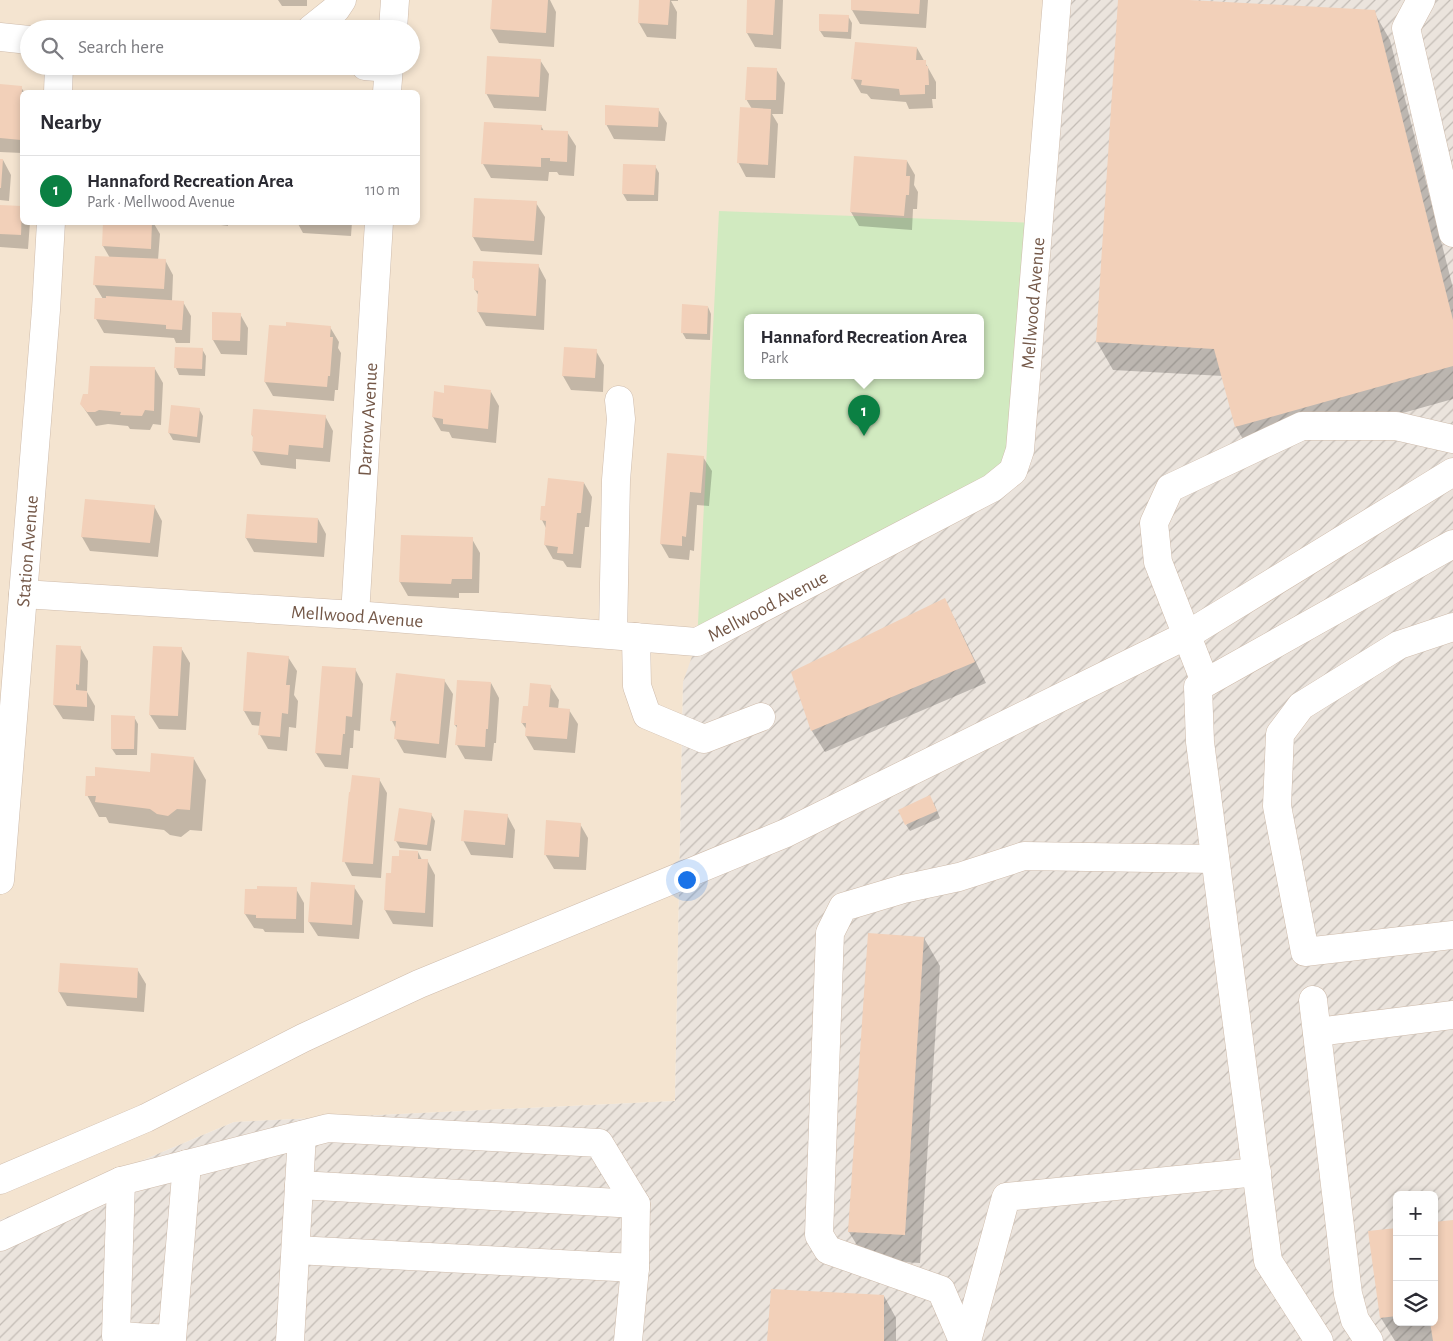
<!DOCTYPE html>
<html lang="en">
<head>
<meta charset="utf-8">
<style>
  body { margin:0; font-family:"Alegreya Sans",sans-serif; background:#f2f2f3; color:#2b2b33 }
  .controls { position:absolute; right:15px; bottom:15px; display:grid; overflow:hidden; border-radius:8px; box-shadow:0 2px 8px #0003 }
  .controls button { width:45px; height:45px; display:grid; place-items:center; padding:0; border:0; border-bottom:1px solid #e1e1e2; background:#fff; color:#2b2b33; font:25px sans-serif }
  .you { position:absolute; left:686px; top:879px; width:18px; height:18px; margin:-12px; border:4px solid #fff; border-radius:50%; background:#1a73e8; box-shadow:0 0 0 8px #1a73e833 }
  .badge { display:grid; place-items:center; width:32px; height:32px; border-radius:50%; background:#0b8043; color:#fff; font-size:16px; font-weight:700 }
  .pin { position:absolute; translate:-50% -41px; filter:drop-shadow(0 1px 2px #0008) }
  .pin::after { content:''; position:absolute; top:26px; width:18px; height:15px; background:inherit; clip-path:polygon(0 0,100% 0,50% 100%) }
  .popup { position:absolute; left:744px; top:314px; width:240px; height:65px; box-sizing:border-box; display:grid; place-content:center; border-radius:8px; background:#fff; filter:drop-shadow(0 1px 4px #0005); font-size:16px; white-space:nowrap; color:#7c7c81 }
  .popup b { font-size:19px; color:#2b2b33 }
  .popup::after { content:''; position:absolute; left:50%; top:100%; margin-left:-10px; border:10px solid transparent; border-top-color:#fff }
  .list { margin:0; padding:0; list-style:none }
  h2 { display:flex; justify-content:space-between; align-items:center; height:65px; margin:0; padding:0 20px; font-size:21px }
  h2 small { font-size:16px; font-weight:400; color:#7c7c81 }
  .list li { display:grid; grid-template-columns:32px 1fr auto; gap:15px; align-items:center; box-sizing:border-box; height:70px; padding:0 20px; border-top:1px solid #e1e1e2 }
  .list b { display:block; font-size:19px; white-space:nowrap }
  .list p { margin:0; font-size:16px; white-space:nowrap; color:#7c7c81 }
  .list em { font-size:16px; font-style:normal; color:#7c7c81 }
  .icon { flex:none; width:28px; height:28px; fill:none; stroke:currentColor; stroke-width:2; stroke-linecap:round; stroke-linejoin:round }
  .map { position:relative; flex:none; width:1453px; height:1341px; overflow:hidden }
  .search { position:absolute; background:#fff; box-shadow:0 2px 8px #0003; left:20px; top:20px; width:400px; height:55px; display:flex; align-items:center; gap:12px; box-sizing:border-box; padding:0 18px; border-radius:28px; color:#7c7c81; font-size:19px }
  .panel { position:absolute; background:#fff; box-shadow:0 2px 8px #0003; left:20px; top:90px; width:400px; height:135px; border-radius:8px }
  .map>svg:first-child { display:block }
</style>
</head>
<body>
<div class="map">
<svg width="1453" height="1341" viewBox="0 0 1453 1341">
  <defs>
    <pattern id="industrial-furrows" width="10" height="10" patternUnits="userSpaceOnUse" patternTransform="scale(1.25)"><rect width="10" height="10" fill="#ebe4dd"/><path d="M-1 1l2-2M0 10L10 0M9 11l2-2" fill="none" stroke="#c3bcb5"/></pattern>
  </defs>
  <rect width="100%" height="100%" fill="#fcf2e2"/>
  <!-- residential -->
  <path fill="#f4e4d0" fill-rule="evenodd" d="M0,0H1057L1021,421L683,682L675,1101L234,1122L0,1220ZM29,29H411V66H29ZM22,92H418V222H22ZM748,317H980V375H748Z"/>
  <!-- industrial -->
  <path fill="url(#industrial-furrows)" fill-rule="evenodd" d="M1057,0H1453V1341H0V1220L234,1122L675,1101L683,682L697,642L992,488ZM1397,1195H1434V1322H1397Z"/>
  <!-- green -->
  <path fill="#d1eac0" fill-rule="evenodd" d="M719,211L1039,223L1013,471L697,642ZM748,317H980V375H748Z"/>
  <!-- shadow -->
  <path fill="#0003" d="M278,0H307V6H282Z
    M493,0H550L556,12L554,47L499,43L491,29Z
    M641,0H678V1H671L677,12L676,39L647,37L639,23Z
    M748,0H783L781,49L755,47L747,33Z
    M853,0H928L926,28L860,24L852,10Z
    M1119,0H1167L1374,12L1390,40L1453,288V399L1252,455L1236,427L1223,376L1113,370L1097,342Z
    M848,16L852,23L851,39L824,37L820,31Z
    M917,48L936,82V99H932L933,108L909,109L906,102L871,99L867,94L861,93L853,79Z
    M540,60L549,74L546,111L494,108L486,93Z
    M776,69L785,83L783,114H772L778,124L775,178L746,177L738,162L752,109L746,99Z
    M0,86L21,87L24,92H22V153L0,152Z
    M658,109L667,123L665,141L614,139L606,124Z
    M541,126L544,131L567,132L576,146L574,176L559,175L557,172H549L548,181L491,178L483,164Z
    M0,160H3L11,175L9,201L0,200Z
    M907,161L915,175L914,185L918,192L917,209H913L912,230L859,226L851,212Z
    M624,165L655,166L659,173L658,201H627L623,194Z
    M536,203L545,217L542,255L481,251L473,237Z
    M0,206L22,208V222H30L28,249L0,247Z
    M104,222H153L160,234L158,260H165L173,275L172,301L183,302L191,316L190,343H176L174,338L104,333L96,319L103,299L94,284L110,258L103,246Z
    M213,222H228V226L214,224Z
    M297,222H352L351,236L303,233Z
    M538,265L546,280L544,330L486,326L478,312L479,296L475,290V281L473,277Z
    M708,307L711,314L710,340L686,339L682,332Z
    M240,314L248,328L247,355L221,354L213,340Z
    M330,327L339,342L338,348L341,353L338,390H335L334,401L273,396L265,382Z
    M176,348L202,349L206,356L205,376L179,375L176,368Z
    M596,351L604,365L603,392L571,390L563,376Z
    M155,369L163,383L161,425L153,424L150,430L130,429L128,426L108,424L96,426L81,404Z
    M491,392L499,406L496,443L452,438L449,432L441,431L433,417L445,394Z
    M199,409L203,416L200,443L173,440L169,433Z
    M325,416L333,431L330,462L296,459V469L261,465L253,451L254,439L252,435Z
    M668,454L703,457L712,471L709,506L697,505L694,551L690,550L689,560L669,558L661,544Z
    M584,483L592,497L589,527H585L581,568L567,567L563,561L553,559L545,545L546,528L542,520L546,507Z
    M154,506L162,521L158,557L90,551L82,537Z
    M248,515L318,519L326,534L324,557L254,552L246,538Z
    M472,539L480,553L479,593H459V598L408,596L400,582Z
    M944,600L956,621L986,683L825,752L812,731L793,672Z
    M80,647L88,661L87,692L95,706L94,721L63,719L54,705Z
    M181,648L190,663L186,730L159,729L150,715Z
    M288,657L297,671L294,695L298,701L296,728L289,727L287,751L268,749L260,735L261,726L252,725L244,711Z
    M355,669L363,684L360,731L354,730L353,748H350L348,769L325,767L316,753Z
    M444,680L453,694L446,758L404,753L396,739V729L392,721Z
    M491,683L499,698L496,743H494L492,761L465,759L457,745L458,729L455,725Z
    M550,686L559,700L558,709L569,710L578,724L575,753L534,750L526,736L527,730L522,723L529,708Z
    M134,717L138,724L137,755H116L112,749Z
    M194,759L206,780L202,831L190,830L181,837L170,835L164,830L109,823L106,817H99L87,795Z
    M379,779L387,793L381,878L352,876L344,861Z
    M934,803L940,818L910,831L906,825Z
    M431,814L435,821L431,851L400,848L396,841Z
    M507,815L515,830L513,858L471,855L463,840Z
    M580,824L588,838L586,870L554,869L545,854Z
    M418,852L422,860H427L435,875L433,927L393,924L385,910L387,875H392Z
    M354,887L363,901L359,939L318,936L309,922Z
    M296,889L304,903V933L265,932L263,929L254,928L245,914Z
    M924,938L940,966L920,1263L866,1260L849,1232Z
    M137,969L146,984L144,1012L67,1006L59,992Z
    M1453,1221V1341H1395L1381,1318L1397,1229V1322H1434Z
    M884,1296L896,1318V1341H768Z"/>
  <!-- building -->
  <path fill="#f2d0b9" d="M492,0H548L546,33L490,29Z
    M639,0H670L668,25L638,23Z
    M747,0H775L773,35L746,33Z
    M851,0H920L919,14L851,10Z
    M1118,0H1189L1375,10L1453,320V366L1235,427L1214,349L1096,342Z
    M819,14L849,15L848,32L819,31Z
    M855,42L917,47L916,60H926V66H928L929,85H925V94L900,95L899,89L861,85L862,80L851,79Z
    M487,56L541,59L539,97L485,94Z
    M747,67L777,68L776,100H745Z
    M0,84L22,86L21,140L0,138Z
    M605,105L659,108L658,127L605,125Z
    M740,107L771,109L768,165L737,163Z
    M484,122L542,125L541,130L568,131L567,162L550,161V158H541V167L481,164Z
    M854,156L907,160L906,176H910L909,195H906L904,216L850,212Z
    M0,159H3L1,188H0Z
    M623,164L656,165L654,195L622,194Z
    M474,198L537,201L534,241L472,237Z
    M0,205L22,206L21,235L0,234Z
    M103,222H152L151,249L102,246Z
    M95,256L166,259L164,289L93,285Z
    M473,261L539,264L536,316L477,312L478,291L474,290V278H472Z
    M106,296L184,301L182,330L166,329V325L94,319L95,298H106Z
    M682,304L708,306L707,334L681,333Z
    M212,312L241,313L240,341L212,340Z
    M286,322L331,326L330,337H333L330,376H328L327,387L264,382L269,325L286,326Z
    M175,347L203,348L202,369L174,368Z
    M564,347L597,349L595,378L562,376Z
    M90,366L155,367L154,411L145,410L142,416L120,415L121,412L99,410L95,412H87L80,404L83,394H88Z
    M444,385L491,390L488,429L443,424V419L432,417L434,391L444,393Z
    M171,405L200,408L197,437L168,433Z
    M253,409L326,415L323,448L289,445L288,455L252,451L253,436L251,435Z
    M667,453L704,456L701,493L690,492L686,537L682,536V546L660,544Z
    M548,478L584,482L581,513H577L573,554L557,553L558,547L544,545L546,521L540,520L541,506H545Z
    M85,499L155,505L150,543L81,537Z
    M247,514L318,518L317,543L245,538Z
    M401,535L473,537L472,579H452L451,584L399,582Z
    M945,598L975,662L811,731L791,672Z
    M56,645L81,646L79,685L76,684V690L87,691V707L53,705Z
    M153,646L182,647L178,716L149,715Z
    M247,652L289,656L286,685H290L288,714L282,713L280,737L258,735L261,712L243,711Z
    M322,666L356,668L352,717L346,716L345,734H343L341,755L315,753Z
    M396,673L445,679L439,744L394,739L396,721H390Z
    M457,680L491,682L488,729H486L485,747L455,745L457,725H454Z
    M530,683L551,685L549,707L570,709L567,739L525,736L526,723H521L523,706H528Z
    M111,715L135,716L134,749H111Z
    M151,753L194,757L190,810L177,809L168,816L157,814L150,809L95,802L96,796H85L86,776H95V767L150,772Z
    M352,775L380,778L373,864L342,862L349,792H350Z
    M930,795L937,811L905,825L898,810Z
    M399,808L432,813L427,845L394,841Z
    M464,810L508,814L505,845L461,841Z
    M546,820L581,823L579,857L544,855Z
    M399,850L418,851V859H428L425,913L384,910L386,873H391L392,856H399Z
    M311,882L355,885L352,925L308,922Z
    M257,886L297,887L296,919L256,918V915L244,914L245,889H257Z
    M868,933L924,937L905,1235L848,1232Z
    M60,963L138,968L137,998L58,992Z
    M1453,1220V1341H1433L1430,1322H1434V1222Z
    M1397,1228V1316L1380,1318L1368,1231Z
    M771,1289L884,1295V1341H767Z"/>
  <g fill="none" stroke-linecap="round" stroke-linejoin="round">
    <!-- minor casing -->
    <g stroke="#cfbcac" stroke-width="29">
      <g id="minor">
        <path d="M1421,0L1406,28L1453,233"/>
        <path d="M311,29L336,9L342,0"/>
        <path d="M393,29L395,0"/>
        <path d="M0,37L29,40"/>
        <path d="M365,66L389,68"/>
        <path d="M58,92L59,66"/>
        <path d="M387,92L389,66"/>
        <path id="s1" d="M23,594L355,615L697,642L992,488L1013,471L1020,450L1057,0"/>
        <path id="s2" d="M355,615L379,222"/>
        <path d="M1453,627L1399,645L1301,706L1280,734L1277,806L1305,952L1453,935"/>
        <path d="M613,635L616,480L621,419L619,400"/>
        <path d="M636,637L637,686L647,715L704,739L761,717"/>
        <path d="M1205,682L1158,562L1154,523L1170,488L1302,426H1396L1453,439"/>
        <path id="s3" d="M0,880L46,310L51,222"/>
        <path d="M1313,1000L1348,1294L1355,1320L1369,1341"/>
        <path d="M1317,1032L1453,1015"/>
        <path d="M0,1180L146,1118L303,1038L419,984L786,833L1187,635L1453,472"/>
        <path d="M121,1181L116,1336L172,1339L187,1164"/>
        <path d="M299,1185L636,1204"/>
        <path d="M0,1237L121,1181L328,1128L599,1143L636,1204L635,1268L628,1341"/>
        <path d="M296,1250L635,1268"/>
        <path d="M290,1341L302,1135"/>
        <path d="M963,1341L941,1290L828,1250L819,1235L830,933L843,907L903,889L959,877L1024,856L1215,859"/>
        <path d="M967,1341L1006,1197L1257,1172"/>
        <path d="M1319,1341L1268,1261L1200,742L1198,687L1453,544"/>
      </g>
    </g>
    <!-- minor -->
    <use href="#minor" stroke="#fff" stroke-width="28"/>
  </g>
  <g text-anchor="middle" stroke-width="5" stroke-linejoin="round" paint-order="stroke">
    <!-- street labels -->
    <g font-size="19" fill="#745848" stroke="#fff6e8">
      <text dy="7" stroke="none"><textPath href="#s1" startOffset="1205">Mellwood Avenue</textPath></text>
      <text dy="7" stroke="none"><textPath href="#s2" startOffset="196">Darrow Avenue</textPath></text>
      <text dy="7" stroke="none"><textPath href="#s3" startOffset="330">Station Avenue</textPath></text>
      <text dy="7" stroke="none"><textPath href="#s1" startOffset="755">Mellwood Avenue</textPath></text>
      <text dy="7" stroke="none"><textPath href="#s1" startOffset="335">Mellwood Avenue</textPath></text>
    </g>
  </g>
</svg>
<div class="controls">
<button>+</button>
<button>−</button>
<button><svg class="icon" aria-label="layers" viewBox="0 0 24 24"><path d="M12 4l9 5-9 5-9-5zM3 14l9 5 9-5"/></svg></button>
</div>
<div class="you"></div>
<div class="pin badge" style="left:864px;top:436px">1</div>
<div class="popup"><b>Hannaford Recreation Area</b>Park</div>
<div class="search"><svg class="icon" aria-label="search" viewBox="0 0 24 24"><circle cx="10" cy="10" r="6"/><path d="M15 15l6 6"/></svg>Search here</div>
<section class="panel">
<h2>Nearby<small></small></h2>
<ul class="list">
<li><span class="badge">1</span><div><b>Hannaford Recreation Area</b><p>Park · Mellwood Avenue</p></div><em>110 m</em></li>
</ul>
</section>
</div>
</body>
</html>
